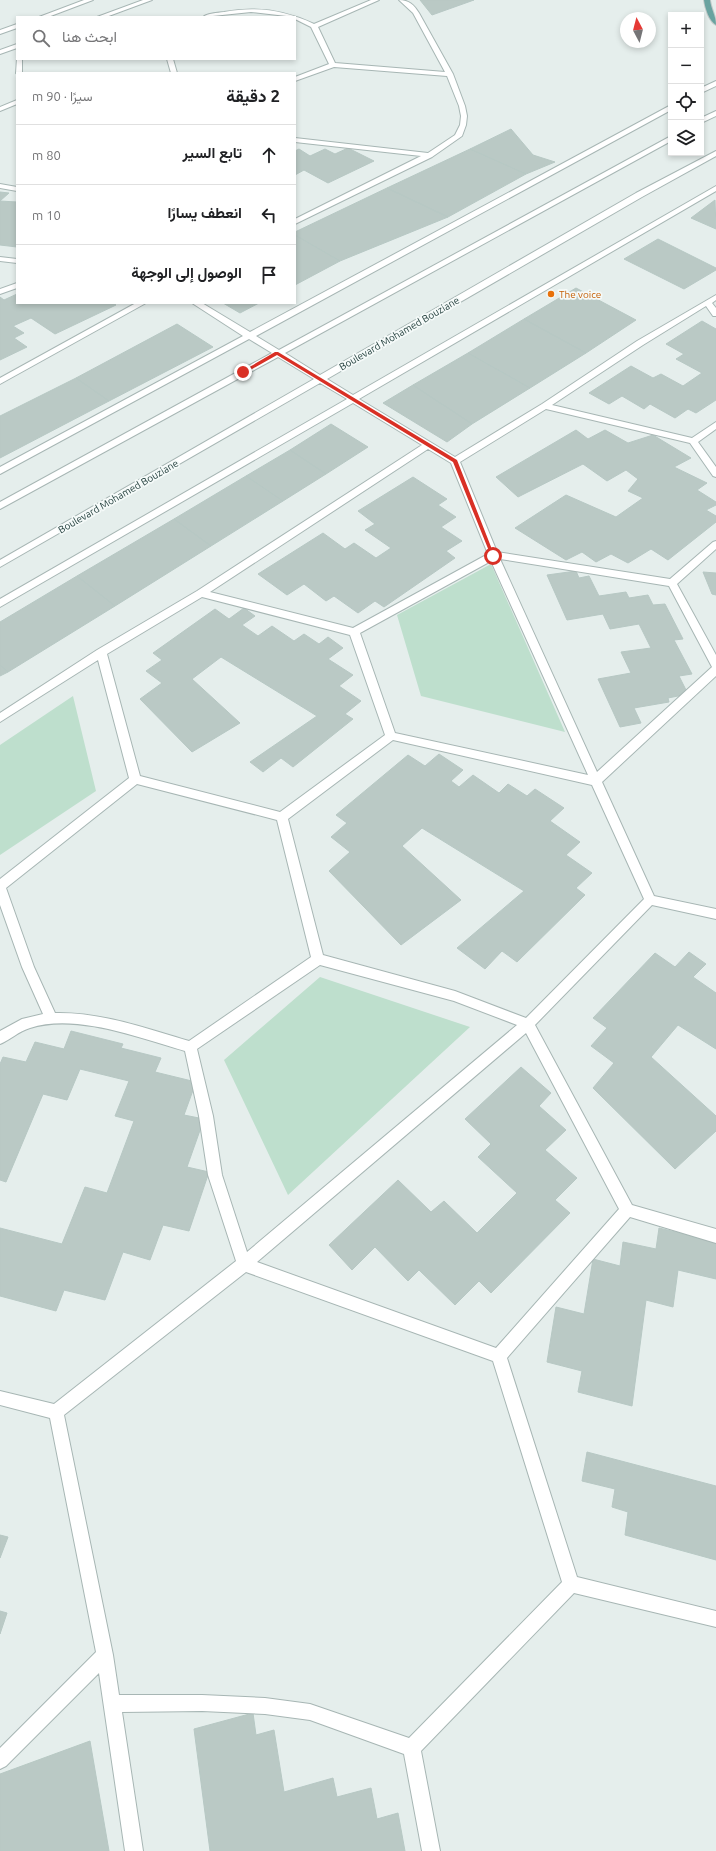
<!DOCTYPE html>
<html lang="ar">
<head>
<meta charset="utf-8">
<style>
  body { margin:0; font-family:Ubuntu,Vazirmatn,sans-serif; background:#f6f6f6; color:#202124; direction:rtl }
  .controls { position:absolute; right:12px; top:12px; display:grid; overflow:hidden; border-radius:0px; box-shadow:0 2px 6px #0003 }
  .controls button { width:36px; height:36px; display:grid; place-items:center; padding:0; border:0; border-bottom:1px solid #e0e0e0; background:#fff; color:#202124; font:20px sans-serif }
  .compass { position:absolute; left:620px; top:12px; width:36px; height:36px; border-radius:50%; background:#fff; box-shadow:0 2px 6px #0003; rotate:353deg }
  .stop { position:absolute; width:12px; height:12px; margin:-9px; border:3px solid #d93025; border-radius:50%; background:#fff }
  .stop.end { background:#d93025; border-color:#fff; box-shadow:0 1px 4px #0008 }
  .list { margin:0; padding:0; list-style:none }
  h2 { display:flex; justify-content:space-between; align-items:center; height:52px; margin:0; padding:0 16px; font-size:17px }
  h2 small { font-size:13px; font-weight:400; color:#757577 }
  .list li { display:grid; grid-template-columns:26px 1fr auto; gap:12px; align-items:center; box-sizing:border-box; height:60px; padding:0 16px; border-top:1px solid #e0e0e0 }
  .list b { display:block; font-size:15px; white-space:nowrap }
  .list em { font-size:13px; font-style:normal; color:#757577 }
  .icon { flex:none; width:22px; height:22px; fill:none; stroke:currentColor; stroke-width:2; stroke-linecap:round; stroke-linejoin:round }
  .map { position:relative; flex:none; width:716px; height:1851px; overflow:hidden; direction:ltr }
  .search { position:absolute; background:#fff; box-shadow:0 2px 6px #0003; left:16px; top:16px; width:280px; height:44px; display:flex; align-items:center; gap:10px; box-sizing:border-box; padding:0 14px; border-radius:0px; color:#757577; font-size:15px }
  .panel { position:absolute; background:#fff; box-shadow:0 2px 6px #0003; left:16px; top:72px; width:280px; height:232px; border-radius:0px; direction:rtl }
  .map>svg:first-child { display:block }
</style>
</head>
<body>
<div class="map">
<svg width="716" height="1851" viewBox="0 0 716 1851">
  <rect width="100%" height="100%" fill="#e5eeec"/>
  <!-- green -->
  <path fill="#bedfcd" d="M491,564L565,732L421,696L397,615Z
    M73,696L96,791L0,855V745Z
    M320,977L470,1027L288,1195L224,1060Z"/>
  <!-- building -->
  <path fill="#bac9c5" stroke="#b7c8c4" d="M420,0H474L432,15Z
    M511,129L533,155L555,162L526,174L470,149Z
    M348,148L374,161L328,183L304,170L295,175V151L299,149L310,156L325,149L335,154Z
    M470,149L526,174L448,217L387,188Z
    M387,188L448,217L340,261L295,235V232Z
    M0,192L9,193L0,201Z
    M715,200L716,229L691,218Z
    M0,201L17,202V247L0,245Z
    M295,235L340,261L295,285Z
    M658,239L716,268V270L684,289L624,259Z
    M576,288L636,320L586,353L524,319Z
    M17,294V303H113L116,305L55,334L31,318L13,326L24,333L14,338L27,347L0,360V297L4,300Z
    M223,303H259L240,313Z
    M524,319L586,353L530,388L468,353Z
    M702,321L716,329V400L696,413L688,409L675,418L650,404L644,409L622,396L609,404L589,393L631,366L653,378L661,374L683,386L702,373L676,359L684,354L666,344Z
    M177,324L213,347L109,401L76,378Z
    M468,353L530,388L472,424L413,385Z
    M76,378L109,401L0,458V416Z
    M413,385L472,424L447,442L383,403Z
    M331,424L368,447L326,474L290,450Z
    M576,430L588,439L605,430L628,443L653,435L691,458L674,467L707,483L697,490L716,502V505L706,510L716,516V522L668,560L651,549L628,563L611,554L596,562L582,552L566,560L515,528L566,495L616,517L643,498L628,491L638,479L626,470L607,481L583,464L518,497L496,477Z
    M290,450L326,474L283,501L246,476Z
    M246,476L283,501L211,546L174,519Z
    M413,477L447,499L438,505L456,517L441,527L462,541L446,551L455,558L384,607L375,601L358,613L334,596L326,601L304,584L287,595L258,574L323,533L345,549L354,543L376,558L391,548L365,530L375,524L358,511Z
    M174,519L211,546L115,606L77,576Z
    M576,571L579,578L589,576L599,596L626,592L629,598L648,595L653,605L665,604L683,639L674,640L692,674L679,676L688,694L668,698L669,702L634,708L641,723L620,727L598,679L631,673L621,652L651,648L639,624L610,629L603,614L567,620L547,575Z
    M703,572L716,573V595L712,594Z
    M77,576L115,606L8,672L0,665V622Z
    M244,608L255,616L242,625L258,636L272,626L294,641L304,634L319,644L328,637L343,648L328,659L353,675L339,686L361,701L345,714L353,719L293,767L281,758L263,772L250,762L317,716L221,657L192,679L240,723L192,752L140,699L162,683L146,671L162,660L153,653L215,609L229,619Z
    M0,665L8,672L0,676Z
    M439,754L463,770L451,781L459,787L473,775L499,793L508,784L527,796L535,789L564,808L550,821L580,842L566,855L592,873L576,888L585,895L517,962L502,951L485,969L457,948L524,891L422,828L402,846L461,900L401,945L329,871L350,852L331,837L347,823L336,815L408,755L425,766Z
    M689,952L706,964L693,977L716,993V1049L678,1025L651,1057L716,1116V1131L675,1169L593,1088L614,1063L591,1046L607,1028L593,1018L655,953L675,967Z
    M71,1031L123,1044L121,1048L161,1058L155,1072L196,1082L184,1115L204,1119L187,1167L209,1172L189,1231L163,1225L150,1260L123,1252L105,1300L64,1290L56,1311L0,1296V1228L62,1244L85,1187L107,1193L134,1121L115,1116L129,1081L80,1069L67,1100L43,1094L6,1182L0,1180V1064L3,1057L26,1062L35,1042L64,1049Z
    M521,1067L551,1093L539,1106L566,1130L545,1150L577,1178L555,1200L570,1213L491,1293L479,1281L455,1305L419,1270L408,1281L375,1247L352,1270L329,1245L398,1180L431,1212L444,1201L477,1233L517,1193L478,1157L491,1144L465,1119Z
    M659,1228L716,1242V1279L678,1270L673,1307L646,1300L632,1406L578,1392L582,1371L547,1362L556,1307L584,1314L593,1259L620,1266L623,1242L656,1249Z
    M587,1452L716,1486V1560L625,1535L628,1512L612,1507L615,1489L582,1481Z
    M0,1535L8,1537L0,1558Z
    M0,1611L7,1613L0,1634Z
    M253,1713L256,1735L274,1730L284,1792L333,1778L337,1797L371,1788L377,1819L398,1813L405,1851H210L194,1729Z
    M90,1741L109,1851H0V1774Z"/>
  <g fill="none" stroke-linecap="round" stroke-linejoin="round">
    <!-- minor casing -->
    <g stroke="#a7b6b4" stroke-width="2">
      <path id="minor" d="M84,0H93L48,17H39Z
        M143,0H152L106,17H97Z
        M371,0H379L318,27L335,63L445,72L413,13L399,0C409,0 414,5 419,13L453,74L465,106L467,116L466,125L462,136L432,157L295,224V219L421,156L295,142V138L428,153L455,135L460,125L461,116L459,106L447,76L334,67L295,81V77L329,64L311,27L295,19V17L251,12L203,17C208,13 217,13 224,12C256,6 285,10 314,24Z
        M17,24V28L0,34V30Z
        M17,44V48L0,54V50Z
        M17,58V59H22V73H17V74L16,73Z
        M167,59H173L177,73H171Z
        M716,81V86L701,93V88Z
        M17,100V104L0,111V107Z
        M671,105V110L256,336L279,350L671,136V141L285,353L320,375L636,193L716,151V156L642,197L327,379L353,395L716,186V191L359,399L455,457L542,404L637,341L716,295V300L712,303L716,308V316H713L706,306L643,345L552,405L692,438L716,422V429L698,442L716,467V477L713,476L690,443L546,409L460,462L497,552L670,579L713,542L716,541V549L677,584L716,655V676L602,782L654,896L716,909V919L652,905L535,1025L632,1205L716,1229V1243L630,1217L507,1358L577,1577L716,1611V1627L574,1593L421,1751L440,1851H422L404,1754L310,1720L265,1714L202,1711L122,1712L143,1851H125L99,1673L6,1766L0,1769V1748L96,1652L50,1418L0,1405V1391L54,1404L236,1261L208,1175L199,1116L185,1051C139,1038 76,1013 30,1028C19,1031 10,1040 0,1044V1031L22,1019L43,1014L22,967L0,905V879L129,778L98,660L0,722V713L97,650L197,591L422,445L353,403L0,607V599L347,399L320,383L0,567V560L314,379L278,357L0,509V502L272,353L249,339L0,474V467L243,336L192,303H202L250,332ZM428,449L451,463L488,554L353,628L210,592ZM500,559L669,586L712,667L597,772ZM491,561L588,775L395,733L360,633ZM202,597L350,635L385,735L280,812L140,776L107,654ZM393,740L592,785L644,899L526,1018L455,991L323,955L288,819ZM137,784L277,820L311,957L189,1041C145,1028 101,1012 55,1013L34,967L6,888ZM320,965L454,1001L517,1025L247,1252L222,1175L213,1116L197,1049ZM526,1033L619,1209L496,1348L257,1262ZM246,1272L493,1361L562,1582L409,1738L310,1704L265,1698L202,1695H119L113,1655L64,1415Z
        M716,111V116L701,123V118Z
        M0,184L17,187V191L0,188Z
        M0,257L17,259V263L0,261Z
        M17,283V288L0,294V289Z
        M136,303H146L0,384V378Z"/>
    </g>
    <!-- major casing -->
    <g stroke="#c2cac9" stroke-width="2">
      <path id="major" d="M704,0H710C711,9 716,16 716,25C709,21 705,8 704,0Z"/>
    </g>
    <!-- minor -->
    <use href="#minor" fill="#fff" fill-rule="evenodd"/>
    <!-- major -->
    <use href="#major" fill="#69a3a0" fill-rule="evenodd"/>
  </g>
  <!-- route -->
  <path fill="#d93025" d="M275,352H278L457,460L495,557L491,556L453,462L277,355L245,373L241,372Z"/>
  <!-- markers -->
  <circle fill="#e8710a" stroke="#f5faf9" stroke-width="1.5" cx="551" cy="294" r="4"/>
  <g text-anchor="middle" stroke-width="3.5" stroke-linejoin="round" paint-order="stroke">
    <!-- far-food labels -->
    <g font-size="10" fill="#c56008" stroke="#f5faf9" text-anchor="start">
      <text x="559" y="298">The voice</text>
    </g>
    <!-- far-street labels -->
    <g font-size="10" fill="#24403e" stroke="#f5faf9">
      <text transform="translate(399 333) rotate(-30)" y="4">Boulevard Mohamed Bouziane</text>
      <text transform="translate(118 496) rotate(-30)" y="4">Boulevard Mohamed Bouziane</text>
    </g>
  </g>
</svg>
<div class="controls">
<button>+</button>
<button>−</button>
<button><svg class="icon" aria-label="locate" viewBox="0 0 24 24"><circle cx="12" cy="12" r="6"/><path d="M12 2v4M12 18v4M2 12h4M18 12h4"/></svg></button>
<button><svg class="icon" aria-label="layers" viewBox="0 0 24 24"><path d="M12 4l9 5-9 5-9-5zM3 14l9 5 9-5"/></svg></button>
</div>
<svg class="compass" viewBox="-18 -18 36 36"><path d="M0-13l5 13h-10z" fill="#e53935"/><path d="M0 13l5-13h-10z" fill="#757577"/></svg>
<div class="stop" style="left:493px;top:556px"></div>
<div class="stop end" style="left:243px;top:372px"></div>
<div class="search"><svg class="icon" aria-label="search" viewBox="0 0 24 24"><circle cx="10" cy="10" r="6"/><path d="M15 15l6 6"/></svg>ابحث هنا</div>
<section class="panel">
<h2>2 دقيقة<small>سيرًا · 90 m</small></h2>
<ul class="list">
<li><svg class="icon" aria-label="ahead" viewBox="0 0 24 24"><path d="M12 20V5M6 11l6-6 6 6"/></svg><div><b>تابع السير</b></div><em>80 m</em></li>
<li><svg class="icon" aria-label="left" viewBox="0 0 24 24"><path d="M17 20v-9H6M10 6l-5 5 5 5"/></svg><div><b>انعطف يسارًا</b></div><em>10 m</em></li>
<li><svg class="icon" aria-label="arrive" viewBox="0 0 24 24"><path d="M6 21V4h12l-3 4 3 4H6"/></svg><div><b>الوصول إلى الوجهة</b></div></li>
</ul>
</section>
</div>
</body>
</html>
